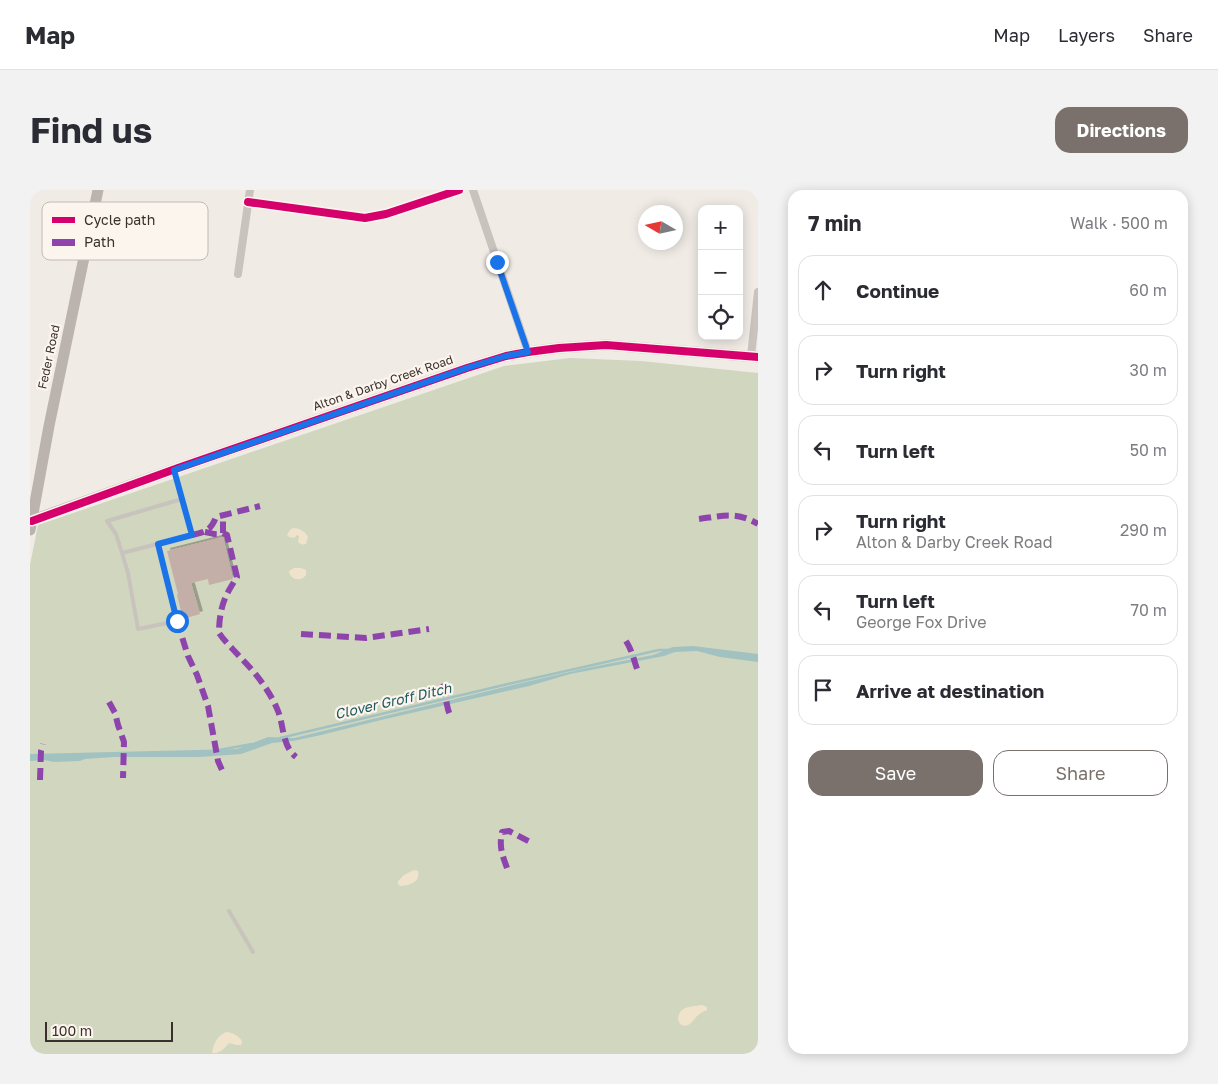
<!DOCTYPE html>
<html lang="en">
<head>
<meta charset="utf-8">
<style>
  body { margin:0; font-family:"Golos Text",sans-serif; background:#f2f2f3; color:#2b2b33 }
  .controls { position:absolute; right:15px; top:15px; display:grid; overflow:hidden; border-radius:10px; box-shadow:0 2px 12px #0003 }
  .controls button { width:45px; height:45px; display:grid; place-items:center; padding:0; border:0; border-bottom:1px solid #e1e1e2; background:#fff; color:#2b2b33; font:25px sans-serif }
  .compass { position:absolute; left:608px; top:15px; width:45px; height:45px; border-radius:50%; background:#fff; box-shadow:0 2px 12px #0003; rotate:279deg }
  .scale { position:absolute; left:15px; bottom:12px; width:128px; box-sizing:border-box; padding-left:5px; border:2px solid #3b302b; border-top:0; font-size:14px; line-height:18px; white-space:nowrap; color:#3b302b; -webkit-text-stroke:4px #fbf5ee; paint-order:stroke }
  .stop { position:absolute; width:15px; height:15px; margin:-11px; border:4px solid #1a73e8; border-radius:50%; background:#fff }
  .stop.end { background:#1a73e8; border-color:#fff; box-shadow:0 1px 5px #0008 }
  .list { margin:0; padding:0; list-style:none }
  h2 { display:flex; justify-content:space-between; align-items:center; height:65px; margin:0; padding:0 20px; font-size:21px }
  h2 small { font-size:16px; font-weight:400; color:#7c7c81 }
  .list li { display:grid; grid-template-columns:32px 1fr auto; gap:15px; align-items:center; box-sizing:border-box; height:70px; margin:0 10px 10px; padding:0 10px; border:1px solid #e1e1e2; border-radius:15px }
  .list b { display:block; font-size:19px; white-space:nowrap }
  .list p { margin:0; font-size:16px; white-space:nowrap; color:#7c7c81 }
  .list em { font-size:16px; font-style:normal; color:#7c7c81 }
  .actions { display:flex; gap:10px; padding:15px 20px }
  .actions a { flex:1; padding:11px 0; border:1px solid #7a716c; border-radius:15px; text-align:center; font-size:18px; color:#7a716c }
  .actions .main { background:#7a716c; color:#fff }
  .icon { flex:none; width:28px; height:28px; fill:none; stroke:currentColor; stroke-width:2; stroke-linecap:round; stroke-linejoin:round }
  .map { position:relative; flex:none; width:728px; height:864px; overflow:hidden; border-radius:15px }
  header { display:flex; align-items:center; gap:30px; box-sizing:border-box; height:70px; padding:0 25px; background:#fff; border-bottom:1px solid #e1e1e2 }
  header strong { font-size:24px }
  nav { display:flex; gap:28px; margin-inline-start:auto; font-size:18px }
  .intro { display:flex; align-items:center; justify-content:space-between; box-sizing:border-box; height:120px; padding:0 30px }
  h1 { margin:0; font-size:35px }
  .button { padding:12px 22px; border-radius:15px; background:#7a716c; color:#fff; font-size:18px; font-weight:700 }
  main { display:flex; gap:30px; padding:0 30px }
  aside { flex:1; background:#fff; border-radius:15px; box-shadow:0 2px 12px #0003 }
  .map>svg:first-child { display:block }
</style>
</head>
<body>
<header>
<strong>Map</strong>
<nav><a>Map</a><a>Layers</a><a>Share</a></nav>
</header>
<div class="intro"><h1>Find us</h1><a class="button">Directions</a></div>
<main>
<div class="map">
<svg width="728" height="864" viewBox="0 0 728 864">
  <defs>
    <filter id="shadow"><feDropShadow dx="3" dy="-3" stdDeviation="0" flood-color="#0004"/></filter>
  </defs>
  <rect width="100%" height="100%" fill="#f0ebe5"/>
  <!-- green -->
  <path fill="#d1d6bf" d="M540,168L611,171L728,183V864H0V375L8,335L474,176Z"/>
  <!-- sand -->
  <path fill="#efe3cc" d="M263,338C269,338 275,341 278,347L276,354C272,355 270,354 268,352L269,346L267,345L264,348L259,347L257,345L260,340Z
    M264,378H271L276,380V385C271,392 260,390 259,381Z
    M384,680L388,681C391,692 379,696 370,696L368,694V691L374,685Z
    M672,815L677,817V820C674,821 670,823 667,826C664,829 662,833 658,835C648,839 645,826 652,820C657,816 666,816 672,815Z
    M196,842C202,842 209,846 212,851L211,855H207L199,853C194,859 190,864 182,863C183,854 188,845 196,842Z"/>
  <!-- water -->
  <path fill="#a1c2c1" d="M663,456L728,464V472L690,467L667,461L645,462L634,466L540,484L499,496L351,530L291,545L263,551L242,553L211,564L170,567H85L55,569L50,571L24,572L14,570L0,571V564L207,559L238,547L264,548L483,495L557,478L623,465L643,457Z"/>
  <g fill="none" stroke-linecap="round" stroke-linejoin="round">
    <!-- stream -->
    <path stroke="#a1c2c1" stroke-width="2.5" d="M250,548L478,494L629,460H639
      M189,560L222,554"/>
  </g>
  <!-- building -->
  <path fill="#c3afa7" filter="url(#shadow)" d="M193,347L203,389L179,395L178,389L161,393L170,424L153,429L147,405L148,404L137,361Z"/>
  <g fill="none" stroke-linecap="round" stroke-linejoin="round">
    <!-- lane -->
    <path stroke="#c9c3be" stroke-width="4" d="M144,282L162,345L92,363L86,344L77,331L152,309
      M92,363L98,383L108,439L147,431L128,354
      M199,721L223,762"/>
    <!-- street -->
    <path stroke="#c9c3be" stroke-width="8" d="M443,0L498,162
      M218,12L335,28L356,24L429,0
      M208,84L220,0
      M721,166L728,102"/>
    <!-- secondary -->
    <path stroke="#bab3ae" stroke-width="11" d="M0,331L148,278L437,178L476,166L498,162L529,158L576,155L728,167
      M0,340L19,236L68,0"/>
    <!-- quiet -->
    <path stroke="#8e44ad" stroke-width="6" stroke-dasharray="12 6" stroke-linecap="butt" d="M669,329C692,326 706,321 728,334
      M175,342C182,343 186,346 193,343V326
      M193,343L197,345L207,387C204,392 200,398 197,404C191,416 189,430 189,443C195,452 203,459 210,467C225,482 240,501 248,521C254,536 252,556 266,567
      M162,345C175,342 181,341 186,327L230,316
      M147,431L158,466L167,485L178,516L188,571L192,580
      M271,444L336,448L399,439
      M596,451C603,462 604,472 609,484
      M410,495C418,506 415,516 421,527
      M79,512L85,523L88,535L94,552L93,588
      M10,590L11,561L13,554
      M477,678C472,664 469,657 472,642L479,641L502,653"/>
    <!-- cycleway casing -->
    <g stroke="#fbf5ee" stroke-width="11">
      <path id="cycleway" d="M218,12L335,28L356,24L429,0
        M2,331L148,278L437,178L476,166L498,162L529,158L576,155L728,167"/>
    </g>
    <!-- cycleway -->
    <use href="#cycleway" stroke="#d6006c" stroke-width="8"/>
  </g>
  <g fill="none" stroke-linecap="round" stroke-linejoin="round">
    <!-- route -->
    <path stroke="#1a73e8" stroke-width="6" d="M147,431L128,354L162,345L144,280L437,178L476,166L498,162L467,72"/>
  </g>
  <g text-anchor="middle" stroke-width="4.5" stroke-linejoin="round" paint-order="stroke">
    <!-- street labels -->
    <g font-size="12" fill="#3b302b" stroke="#fbf5ee">
      <text transform="translate(19 167) rotate(-78)" y="4">Feder Road</text>
      <text transform="translate(353 193) rotate(-19)" y="4">Alton &amp; Darby Creek Road</text>
    </g>
    <!-- water labels -->
    <g font-size="14" font-style="italic" fill="#1f5a5e" stroke="#fbf5ee">
      <text transform="translate(363 511) rotate(-13)" y="5">Clover Groff Ditch</text>
    </g>
  </g>
  <!-- legend -->
  <rect x="12" y="12" width="166" height="58" rx="8" fill="#fbf5ee" stroke="#c1bab4" stroke-width="1"/>
  <rect x="22" y="27" width="23" height="6" fill="#d6006c"/>
  <rect x="22" y="49" width="23" height="7" fill="#8e44ad"/>
  <g font-size="14" fill="#3b302b">
    <text x="54" y="35">Cycle path</text>
    <text x="54" y="57">Path</text>
  </g>
</svg>
<div class="controls">
<button>+</button>
<button>−</button>
<button><svg class="icon" aria-label="locate" viewBox="0 0 24 24"><circle cx="12" cy="12" r="6"/><path d="M12 2v4M12 18v4M2 12h4M18 12h4"/></svg></button>
</div>
<svg class="compass" viewBox="-18 -18 36 36"><path d="M0-13l5 13h-10z" fill="#e53935"/><path d="M0 13l5-13h-10z" fill="#7c7c81"/></svg>
<div class="scale">100 m</div>
<div class="stop" style="left:147px;top:431px"></div>
<div class="stop end" style="left:467px;top:72px"></div>
</div>
<aside>
<h2>7 min<small>Walk · 500 m</small></h2>
<ul class="list">
<li><svg class="icon" aria-label="ahead" viewBox="0 0 24 24"><path d="M12 20V5M6 11l6-6 6 6"/></svg><div><b>Continue</b></div><em>60 m</em></li>
<li><svg class="icon" aria-label="right" viewBox="0 0 24 24"><path d="M7 20v-9h11M14 6l5 5-5 5"/></svg><div><b>Turn right</b></div><em>30 m</em></li>
<li><svg class="icon" aria-label="left" viewBox="0 0 24 24"><path d="M17 20v-9H6M10 6l-5 5 5 5"/></svg><div><b>Turn left</b></div><em>50 m</em></li>
<li><svg class="icon" aria-label="right" viewBox="0 0 24 24"><path d="M7 20v-9h11M14 6l5 5-5 5"/></svg><div><b>Turn right</b><p>Alton &amp; Darby Creek Road</p></div><em>290 m</em></li>
<li><svg class="icon" aria-label="left" viewBox="0 0 24 24"><path d="M17 20v-9H6M10 6l-5 5 5 5"/></svg><div><b>Turn left</b><p>George Fox Drive</p></div><em>70 m</em></li>
<li><svg class="icon" aria-label="arrive" viewBox="0 0 24 24"><path d="M6 21V4h12l-3 4 3 4H6"/></svg><div><b>Arrive at destination</b></div></li>
</ul>
<div class="actions"><a class="main">Save</a><a>Share</a></div>
</aside>
</main>
</body>
</html>
